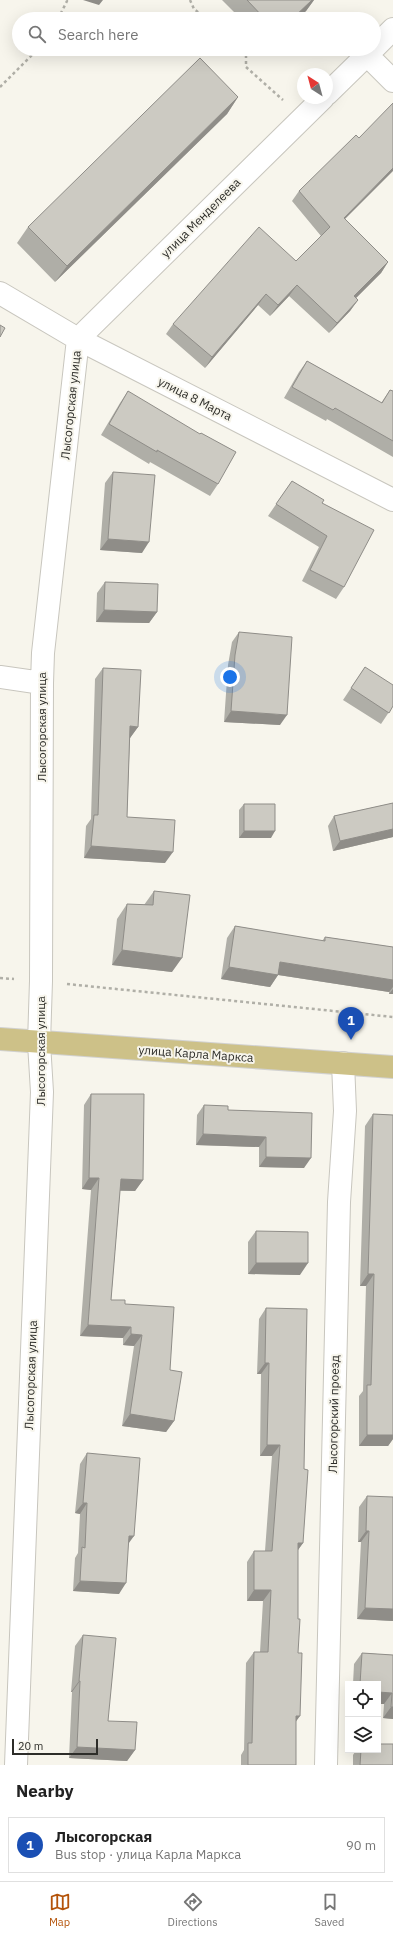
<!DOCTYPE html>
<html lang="en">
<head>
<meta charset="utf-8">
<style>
  body { margin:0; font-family:"IBM Plex Sans",sans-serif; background:#f6f6f6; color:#222 }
  .controls { position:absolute; right:12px; bottom:12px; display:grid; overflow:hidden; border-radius:0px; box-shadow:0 4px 16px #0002 }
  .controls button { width:36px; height:36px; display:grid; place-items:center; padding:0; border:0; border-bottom:1px solid #e0e0e0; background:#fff; color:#222; font:20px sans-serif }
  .compass { position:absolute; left:297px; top:68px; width:36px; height:36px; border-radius:50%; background:#fff; box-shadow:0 4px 16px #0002; rotate:324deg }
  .scale { position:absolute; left:12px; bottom:10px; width:86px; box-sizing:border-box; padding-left:4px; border:2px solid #2d2d29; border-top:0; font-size:11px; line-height:14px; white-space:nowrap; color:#2d2d29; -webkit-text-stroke:3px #f7f5ec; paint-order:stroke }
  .you { position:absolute; left:230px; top:677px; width:14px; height:14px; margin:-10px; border:3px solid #fff; border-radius:50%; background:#1a73e8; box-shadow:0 0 0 6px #1a73e833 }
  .badge { display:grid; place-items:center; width:26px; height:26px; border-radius:50%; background:#b45309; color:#fff; font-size:13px; font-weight:700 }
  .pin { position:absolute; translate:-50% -33px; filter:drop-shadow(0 1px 2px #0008) }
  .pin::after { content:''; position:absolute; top:21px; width:14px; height:12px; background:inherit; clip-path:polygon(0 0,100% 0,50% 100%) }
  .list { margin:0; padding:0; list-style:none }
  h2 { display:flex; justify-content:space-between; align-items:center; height:52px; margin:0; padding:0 16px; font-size:17px }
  h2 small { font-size:13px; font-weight:400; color:#767676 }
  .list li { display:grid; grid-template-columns:26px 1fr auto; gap:12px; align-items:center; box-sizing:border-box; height:56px; margin:0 8px 8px; padding:0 8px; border:1px solid #e0e0e0; border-radius:0px }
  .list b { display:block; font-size:15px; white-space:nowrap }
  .list p { margin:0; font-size:13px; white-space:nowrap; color:#767676 }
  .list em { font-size:13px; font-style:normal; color:#767676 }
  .icon { flex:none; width:22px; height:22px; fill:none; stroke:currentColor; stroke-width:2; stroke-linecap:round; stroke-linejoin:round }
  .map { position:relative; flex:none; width:393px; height:1765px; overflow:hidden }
  .search { position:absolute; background:#fff; box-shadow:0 4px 16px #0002; left:12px; right:12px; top:12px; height:44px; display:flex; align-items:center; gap:10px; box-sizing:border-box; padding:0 14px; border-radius:22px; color:#767676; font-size:15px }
  .sheet { height:116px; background:#fff }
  nav { display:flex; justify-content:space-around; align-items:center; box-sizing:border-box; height:56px; border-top:1px solid #e0e0e0; background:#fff; font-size:11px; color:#767676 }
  nav a { display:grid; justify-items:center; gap:2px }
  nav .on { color:#b45309 }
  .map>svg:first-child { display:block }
</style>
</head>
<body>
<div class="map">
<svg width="393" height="1765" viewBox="0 0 393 1765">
  <rect width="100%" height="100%" fill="#f7f5ec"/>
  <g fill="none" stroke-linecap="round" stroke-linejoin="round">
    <!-- minor casing -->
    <g stroke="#c8c6be" stroke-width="24">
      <path id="minor" d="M374,48L393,29
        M367,55L393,81
        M327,94L373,49
        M0,293L78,339L393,500
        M0,677L42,683
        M16,1765L42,1092L39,1043L41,981L42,683L43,653L78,339L323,98
        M326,1765L339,1202L345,1111L343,1063"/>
    </g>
    <!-- major casing -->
    <g stroke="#d1d1d0" stroke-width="24">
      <path id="major" d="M0,1039L393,1067"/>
    </g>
    <!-- path -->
    <path stroke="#b0afa7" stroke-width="2.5" stroke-dasharray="3 3" stroke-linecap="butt" d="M190,0L194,9L207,19
      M58,19L67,1L64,0
      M246,49V67L283,100
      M0,87L38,49
      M0,978L14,979
      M67,984L393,1017"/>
    <!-- minor -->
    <use href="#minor" stroke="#fff" stroke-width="22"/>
    <!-- major -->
    <use href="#major" stroke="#cdc188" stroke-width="22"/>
  </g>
  <!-- wall -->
  <path fill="#afaea7" d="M222,0H314L306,11L297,19H241Z
    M238,97L227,114L55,282L17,243L28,227Z
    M299,191L345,219L388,262L381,273L356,298L358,300L350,311L329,333L289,296L270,316L258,305L205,368L166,334L173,324L296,261L321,236L292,201Z
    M307,361L381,403L390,390L393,391V457L327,419L326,421L284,398L299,372Z
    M128,391L218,484L210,496L150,462L149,464L101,435L120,403Z
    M113,472L142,553L100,550L105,483Z
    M292,481L322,503L344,587L336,599L302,581L319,547L268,516Z
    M105,582L157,612L149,623L96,622L97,593Z
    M239,632L280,725L224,722L228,665L232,642Z
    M365,667L393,706L381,724L343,700Z
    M103,668L138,727L130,738L127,817L165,863L84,858L86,826L91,819L95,679Z
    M393,803V837L333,851L328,826L334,816Z
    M244,804L271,838H239V810Z
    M154,891L172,972L112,965L117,919L127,904L144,905Z
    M235,926L322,941L325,937L393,947V994H389V992L278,975L270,987L221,979L227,938Z
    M91,1094L143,1180L135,1191H120L111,1300L125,1304L170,1370L174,1421L166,1432L122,1426L134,1346L123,1345V1338L80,1336L91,1190L82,1189L84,1105Z
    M204,1105L228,1110L312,1113L304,1168L259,1167V1147L196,1145L197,1115Z
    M373,1114L393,1115V1439L388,1446H359V1396L363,1391L366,1286H360L365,1126Z
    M256,1231L300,1275L248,1274V1242Z
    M266,1308L303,1543L298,1550V1653L296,1723V1765H241V1755L244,1750L246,1663L254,1652H260L263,1601H247V1562L254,1551H265L272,1456H260L261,1374H257L259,1319Z
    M87,1453L128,1543L119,1594L73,1591L75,1558L78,1553L80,1514L75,1513L80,1464Z
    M367,1496L393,1621L357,1619L361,1542H358L359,1507Z
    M83,1635L108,1721L135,1750L127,1761L69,1758L72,1692H71L75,1646Z
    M362,1653L393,1655V1719L383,1718L384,1704L378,1684H353L354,1664Z
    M356,1750H378L393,1765H353V1755Z"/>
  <!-- shaded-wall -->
  <path fill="#8f8d88" d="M83,0H103L99,5Z
    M312,0H314L306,11L297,19H292Z
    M238,97L227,114L55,282L67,266Z
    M393,168V171L336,228L344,218Z
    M388,262L381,273L347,307L354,296Z
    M297,285L289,296L270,316L278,305Z
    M266,294L258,305L205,368L212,357Z
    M358,300L350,311L329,333L337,323Z
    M108,539L149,542L142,553L100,550Z
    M104,610L157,612L149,623L96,622Z
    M231,711L287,715L280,725L224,722Z
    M130,726L138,727L130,738L122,737Z
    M393,829V837L333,851L340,841Z
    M244,831H275L271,838H239Z
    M91,846L173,852L165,863L84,858Z
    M122,950L182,958L172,972L112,965Z
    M280,962L393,980V987L389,992L272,974Z
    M229,967L278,975L270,987L221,979Z
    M393,989V994H389Z
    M203,1134L266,1137L259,1147L196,1145Z
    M266,1157L311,1158L304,1168L259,1167Z
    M89,1178H99L91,1190L82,1189Z
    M121,1179L143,1180L135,1191L113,1190Z
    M256,1263H308L300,1275L248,1274Z
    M368,1274H374L366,1286H360Z
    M88,1325L131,1327L123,1338L80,1336Z
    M131,1334L142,1335L134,1346L123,1345Z
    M265,1363H269L261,1374H257Z
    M130,1414L174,1421L166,1432L122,1426Z
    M367,1435H393V1439L388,1446H359Z
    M267,1445H280L272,1456H260Z
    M83,1503H87L80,1514L75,1513Z
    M366,1531H369L361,1542H358Z
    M129,1536H134L126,1547Z
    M298,1543H303L295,1554Z
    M80,1581L126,1583L119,1594L73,1591Z
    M254,1590H271L263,1601H247Z
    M365,1608L393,1609V1621L357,1619Z
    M79,1681H80L72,1692H71Z
    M378,1692L392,1693L384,1704H378Z
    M391,1707H393V1719L383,1718Z
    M296,1716H300L292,1727Z
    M77,1747L135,1750L127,1761L69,1758Z"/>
  <!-- building -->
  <path fill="#cccac2" stroke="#8f8d88" d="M247,0H312L292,19H265Z
    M200,58L238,97L67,266L28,227Z
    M393,103V168L344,218L388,262L354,296L358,300L337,323L297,285L278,305L266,294L212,357L173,324L259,227L296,261L330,227L299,191L356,135L359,138Z
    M0,325L5,328L0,337Z
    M307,361L382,403L390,390L393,391V441L335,408L333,410L292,387Z
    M128,391L200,434L201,433L236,452L218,484L157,450V452L109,424Z
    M113,472L155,475L149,542L108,539Z
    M292,481L324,500L322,503L374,530L344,587L310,570L327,536L276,504Z
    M105,582L158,584L157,612L104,610Z
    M239,632L292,637L287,715L231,711L235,655Z
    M365,667L393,685V706L389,713L351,688Z
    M103,668L141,670L138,727L130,726L127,817L175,820L173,852L91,846L94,815H98Z
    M393,803V829L340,841L334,816Z
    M244,804H275V831H244Z
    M154,891L190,895L182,958L122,950L127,904L153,905Z
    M235,926L325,941V937L393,947V980L280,962L278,975L229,967Z
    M91,1094H144L143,1180L121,1179L111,1300H125V1304L174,1307L170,1370L182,1372L174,1421L130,1414L142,1335L131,1334V1327L88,1325L99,1178H89Z
    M204,1105L228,1106V1110L312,1113L311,1158L266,1157V1137L203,1134Z
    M373,1114L393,1115V1435H367V1385H371L374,1274H368Z
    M256,1231L308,1232V1263H256Z
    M266,1308L307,1309L304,1469L308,1470L303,1543H298V1619H300L298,1653H302L300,1716H296V1765H248V1743H252L254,1652H268L271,1590H254V1551H272L280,1445H267L269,1363H265Z
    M87,1453L140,1458L134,1536H129L126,1583L80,1581L82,1547L85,1548L87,1503H83Z
    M367,1496L393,1497V1609L365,1608L369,1531H366Z
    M83,1635L116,1638L108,1721L137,1722L135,1750L77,1747L80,1681H79Z
    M362,1653L393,1655V1707H391L392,1693L378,1692V1684H360Z
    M378,1744H393V1765H360L361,1750H378Z"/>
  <g text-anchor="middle" stroke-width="4" stroke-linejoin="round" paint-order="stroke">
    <!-- street labels -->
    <g font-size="12" fill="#2d2d29" stroke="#f7f5ec">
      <text transform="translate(201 218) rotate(-45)" y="4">улица Менделеева</text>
      <text transform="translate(195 399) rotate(27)" y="4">улица 8 Марта</text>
      <text transform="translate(71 405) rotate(-84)" y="4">Лысогорская улица</text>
      <text transform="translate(42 727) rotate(-90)" y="4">Лысогорская улица</text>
      <text transform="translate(41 1051) rotate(-90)" y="4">Лысогорская улица</text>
      <text transform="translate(196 1054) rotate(4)" y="4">улица Карла Маркса</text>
      <text transform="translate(31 1375) rotate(-88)" y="4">Лысогорская улица</text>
      <text transform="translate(334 1414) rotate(-89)" y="4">Лысогорский проезд</text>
    </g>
  </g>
</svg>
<div class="controls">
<button><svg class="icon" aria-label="locate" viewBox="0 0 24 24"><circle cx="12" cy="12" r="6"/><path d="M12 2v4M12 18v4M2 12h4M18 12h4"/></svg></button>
<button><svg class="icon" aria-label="layers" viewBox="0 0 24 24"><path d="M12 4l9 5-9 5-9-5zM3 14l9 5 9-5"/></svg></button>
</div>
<svg class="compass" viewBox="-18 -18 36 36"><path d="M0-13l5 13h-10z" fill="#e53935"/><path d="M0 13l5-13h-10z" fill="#767676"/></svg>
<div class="scale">20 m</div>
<div class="you"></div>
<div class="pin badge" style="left:351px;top:1040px;background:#1a4fb4">1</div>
<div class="search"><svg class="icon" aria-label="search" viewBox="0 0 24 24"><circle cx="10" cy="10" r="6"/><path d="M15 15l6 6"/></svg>Search here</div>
</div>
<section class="sheet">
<h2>Nearby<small></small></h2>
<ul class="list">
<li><span class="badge" style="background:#1a4fb4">1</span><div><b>Лысогорская</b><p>Bus stop · улица Карла Маркса</p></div><em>90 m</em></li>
</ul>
</section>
<nav>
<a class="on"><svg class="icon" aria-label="map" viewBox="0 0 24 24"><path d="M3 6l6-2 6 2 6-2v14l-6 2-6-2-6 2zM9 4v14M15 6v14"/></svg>Map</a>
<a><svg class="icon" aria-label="directions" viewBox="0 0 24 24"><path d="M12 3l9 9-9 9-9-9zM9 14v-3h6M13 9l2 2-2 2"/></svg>Directions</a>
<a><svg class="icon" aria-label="saved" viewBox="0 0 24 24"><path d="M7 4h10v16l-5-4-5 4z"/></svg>Saved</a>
</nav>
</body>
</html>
